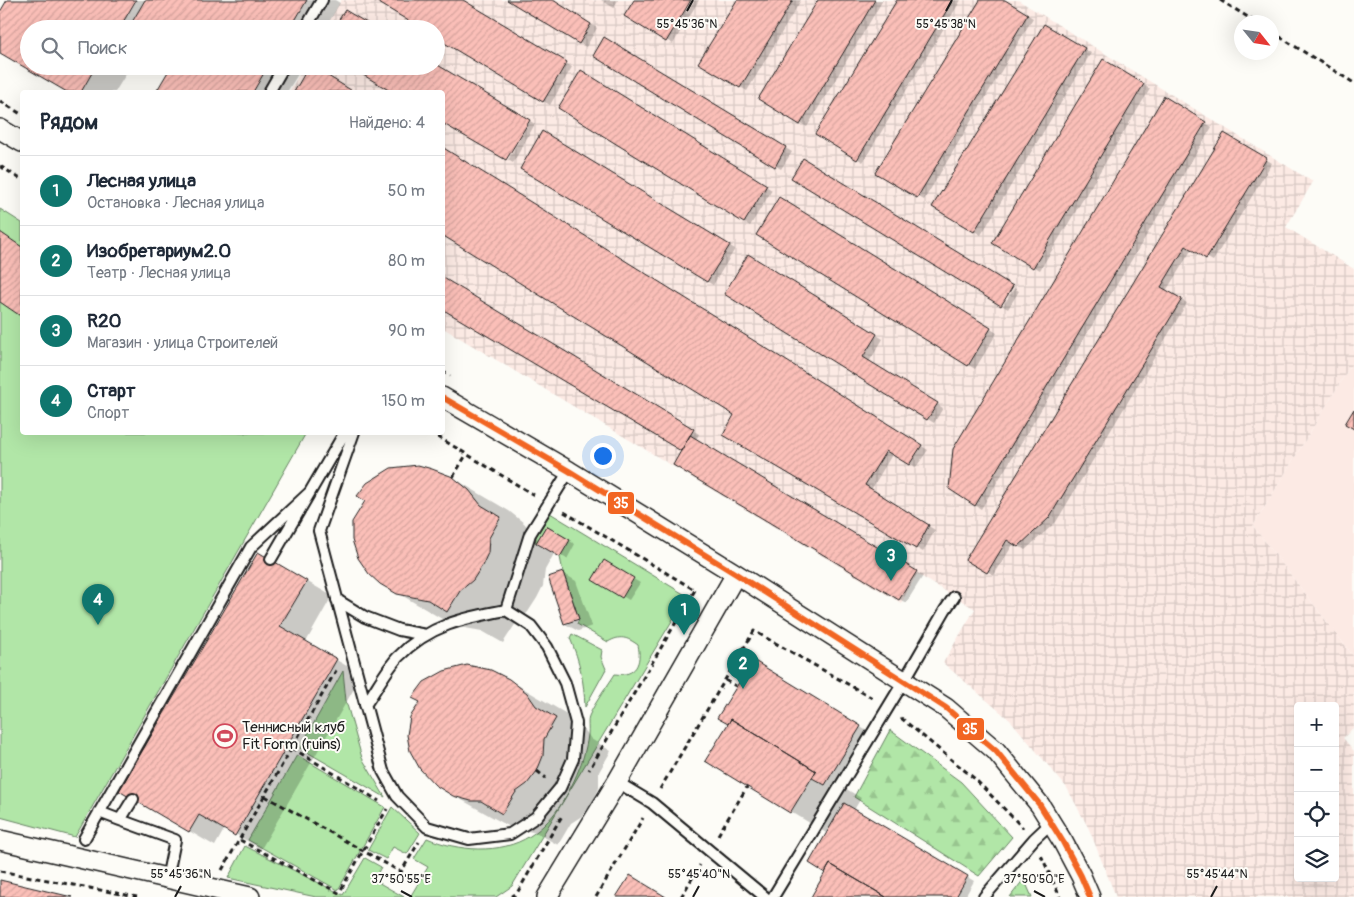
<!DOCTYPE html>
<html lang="ru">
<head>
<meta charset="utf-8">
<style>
  body { margin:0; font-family:Pangolin,sans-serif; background:#f6f6f7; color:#1f2937 }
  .controls { position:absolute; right:15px; bottom:15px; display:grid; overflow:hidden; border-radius:5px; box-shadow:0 5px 20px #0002 }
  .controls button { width:45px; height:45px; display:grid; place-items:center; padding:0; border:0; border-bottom:1px solid #e0e1e3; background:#fff; color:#1f2937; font:25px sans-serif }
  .compass { position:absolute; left:1234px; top:15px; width:45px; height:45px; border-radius:50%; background:#fff; box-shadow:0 5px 20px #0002; rotate:120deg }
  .you { position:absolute; left:602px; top:455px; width:18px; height:18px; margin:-12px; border:4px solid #fff; border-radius:50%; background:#1a73e8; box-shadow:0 0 0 8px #1a73e833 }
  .badge { display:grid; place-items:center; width:32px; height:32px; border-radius:50%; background:#0f766e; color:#fff; font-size:16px; font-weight:700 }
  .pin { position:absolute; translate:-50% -41px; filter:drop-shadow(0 1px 2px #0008) }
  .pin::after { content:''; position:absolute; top:26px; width:18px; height:15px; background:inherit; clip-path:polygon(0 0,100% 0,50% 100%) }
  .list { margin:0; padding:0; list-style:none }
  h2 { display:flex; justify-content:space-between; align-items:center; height:65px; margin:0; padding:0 20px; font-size:21px }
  h2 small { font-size:16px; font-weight:400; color:#747a83 }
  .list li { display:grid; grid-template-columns:32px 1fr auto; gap:15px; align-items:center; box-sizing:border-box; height:70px; padding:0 20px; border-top:1px solid #e0e1e3 }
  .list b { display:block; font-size:19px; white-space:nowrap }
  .list p { margin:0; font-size:16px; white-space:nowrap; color:#747a83 }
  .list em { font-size:16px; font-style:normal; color:#747a83 }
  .icon { flex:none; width:28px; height:28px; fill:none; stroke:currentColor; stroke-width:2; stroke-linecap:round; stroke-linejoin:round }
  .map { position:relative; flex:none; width:1354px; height:897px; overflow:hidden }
  .search { position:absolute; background:#fff; box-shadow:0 5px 20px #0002; left:20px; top:20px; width:425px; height:55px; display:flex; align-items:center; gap:12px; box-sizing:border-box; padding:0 18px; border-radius:28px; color:#747a83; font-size:19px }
  .panel { position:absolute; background:#fff; box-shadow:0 5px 20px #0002; left:20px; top:90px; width:425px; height:345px; border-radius:5px }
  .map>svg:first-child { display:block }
</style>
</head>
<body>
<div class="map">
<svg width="1354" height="897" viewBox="0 0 1354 897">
  <defs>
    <pattern id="industrial-grid" width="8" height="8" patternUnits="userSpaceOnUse" patternTransform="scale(1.25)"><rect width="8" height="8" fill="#fceae4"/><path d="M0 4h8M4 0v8" fill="none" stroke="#d7c8c3"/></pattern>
    <pattern id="forest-firs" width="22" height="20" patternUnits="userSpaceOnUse" patternTransform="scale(1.25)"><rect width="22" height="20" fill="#b1e6a7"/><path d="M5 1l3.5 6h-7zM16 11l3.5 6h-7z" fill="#98c58f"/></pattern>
    <pattern id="building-hatch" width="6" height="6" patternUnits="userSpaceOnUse" patternTransform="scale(1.25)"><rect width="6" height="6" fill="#fbbfb8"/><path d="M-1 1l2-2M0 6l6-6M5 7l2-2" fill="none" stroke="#d7a49e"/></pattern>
  </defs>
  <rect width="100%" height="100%" fill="#fdfcf7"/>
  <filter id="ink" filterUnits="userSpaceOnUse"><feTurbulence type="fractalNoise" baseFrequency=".02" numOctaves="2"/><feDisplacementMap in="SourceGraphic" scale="10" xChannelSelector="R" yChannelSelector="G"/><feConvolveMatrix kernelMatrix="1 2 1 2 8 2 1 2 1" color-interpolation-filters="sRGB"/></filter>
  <g filter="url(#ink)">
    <!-- built -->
    <path fill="#fceae4" d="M1354,360V657L1253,526Z"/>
    <!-- industrial -->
    <path fill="url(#industrial-grid)" fill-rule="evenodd" d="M341,0H1018L1313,182L1286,227L1354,269V360L1253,526L1354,657V727L1343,738L1354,751V897H1116L1089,829L1067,788L1011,721L943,663L975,609L917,574L901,603L443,328L442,92H289L304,66H436V29H325ZM1298,706H1335V878H1298Z"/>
    <!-- green -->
    <path fill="#b1e6a7" stroke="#668162" d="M0,209L22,223V432L306,433L75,837L0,817Z
      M550,513L687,596L512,886L496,897H410L428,867L414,859L427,838C457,851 501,855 530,836C557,819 573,787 583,758C585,751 587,743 588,735C589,729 587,722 589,716C595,702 607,687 615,674C636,677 642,663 638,645C627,637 620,635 608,642L577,624L579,619L563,572L560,557L569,540L546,526L536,543L535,538Z
      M572,634L602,650L601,657L606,669L585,707C584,681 580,662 570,638Z
      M343,671L346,701L362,758L385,797L300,748Z
      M297,755L385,807L338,890L248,840Z
      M392,807L420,833L407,854L393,847L386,859L368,850Z
      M245,846L343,895L365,858L381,867L374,880L404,897H316L228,878Z"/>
    <!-- forest -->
    <path fill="url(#forest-firs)" stroke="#668162" d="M890,730L961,782L1012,837L979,876L854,797Z
      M1024,879L1032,897H1010Z"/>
    <!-- shadow -->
    <path fill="#0003" d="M9,0H335L340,3L325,29H29V66H131L115,92H70L0,51V14Z
      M376,0H461L572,67L550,105L436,36V29Z
      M509,0H551L597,28L586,47Z
      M601,0H618L614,8Z
      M636,0H699L673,44L626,16Z
      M738,0H801L747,91L700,63Z
      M820,0H883L807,127L760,99Z
      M898,0H961L863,162L817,134Z
      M981,0H1003L1033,18L924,200L877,172Z
      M1044,25L1091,53L981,235L934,207Z
      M605,39L792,152L781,169L594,56Z
      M1104,61L1150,89L1040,270L993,242Z
      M164,66H303L287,92H157L170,70Z
      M310,66L316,70L352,92H295Z
      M350,66H436L442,92H394Z
      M582,72L772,190L750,226L560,108Z
      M1164,98L1212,127L981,509L975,505Z
      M530,121L535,124L513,163L508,160Z
      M543,133L735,249L713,285L521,169Z
      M1225,134L1272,163L1213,261L1192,249L1166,291L1187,303L1056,522L1025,550L1014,543L994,575L967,560Z
      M442,149L928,450L916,467L893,453L871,490L935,530L923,552L724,435L735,415Z
      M780,199L997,333L975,369L758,235Z
      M0,232L22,247V315L0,301Z
      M749,256L883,339L869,362L943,408L934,423L725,293Z
      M442,278L699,434L696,440L923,576L906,603L674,464L683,450Z
      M1014,288L1019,291L1008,309L1003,306Z
      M392,469L453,478L509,511L524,523L539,540L547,528L575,544L567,559L555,552L545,570L543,586L537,598L528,612L516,623L503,643L482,631L454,626L381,583L367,501L368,484Z
      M258,553L332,596L306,642L362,675L261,849L225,828L215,846L120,791Z
      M605,562L640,583L629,600L594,579Z
      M563,573L576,581L592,626L578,631L565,624Z
      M753,662L867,731L835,782L861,798L854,810L974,881L965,897H813L827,872L828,834L707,761L730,724Z
      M509,680L565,713L582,726L591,739L611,751L599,772V788L592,803L582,816L571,823L558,845L537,833L510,827L453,795Z"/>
    <!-- building -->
    <path fill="url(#building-hatch)" stroke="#1c1c1c" d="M7,0H136L119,29H29V66H96L81,92H67L0,53V12Z
      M145,0H307L290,29H128Z
      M374,0H463L567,62L543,102L436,38V29H422Z
      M507,0H553L591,24L579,44Z
      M634,0H691L666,42L624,16Z
      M737,0H793L740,88L698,63Z
      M818,0H875L800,125L758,99Z
      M897,0H953L857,160L815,134Z
      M980,0H1005L1028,14L917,198L875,173Z
      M345,10L377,29H333Z
      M1044,24L1085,48L974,232L932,207Z
      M604,37L786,147L775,167L593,56Z
      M1103,59L1144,84L1033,268L992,243Z
      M436,64L530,120L506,160L442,123V92H392L348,66H436Z
      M161,66H268L253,92H156L169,70Z
      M309,66H312L354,92H294Z
      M581,70L767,185L744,223L558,108Z
      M1164,96L1206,122L975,506L949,489L953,449Z
      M542,131L730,245L707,282L520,169Z
      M1224,133L1267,158L1206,259L1186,246L1161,287L1182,299L1049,518L1018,547L1007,540L987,573L965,560Z
      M442,147L922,445L909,465L886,451L865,485L929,525L916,549L723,435L734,415L442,235Z
      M803,158L1013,286L1001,306L791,178Z
      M779,197L991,328L968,366L756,235Z
      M0,232L22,247V317L0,302Z
      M748,254L877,334L863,357L938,403L927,420L724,294Z
      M442,277L694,429L681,451L442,309Z
      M1354,409V429L1345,424Z
      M690,435L917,571L899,600L673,465Z
      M418,465L432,469L453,477L469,490L481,505L501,517L489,538L488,553L482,566L473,580L460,591L447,612L428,600L397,594L380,584L369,574L358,558L352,540V522L365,501L357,496L367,483L391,468Z
      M546,526L570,540L560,557L536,543Z
      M258,552L307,581L280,626L337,659L235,836L199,815L189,832L119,791Z
      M604,560L634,578L622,598L592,580Z
      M563,572L579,619L564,624L548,577Z
      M753,660L861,726L825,785L812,778L816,771L731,719L728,724L717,718Z
      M467,665L491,670L509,679L527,693L536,706L556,718L544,739L543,756L537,771L527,784L516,792L502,814L481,801H471L453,796L435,785L420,769L410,751L407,735L410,717L420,702L412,698L424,682L444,671Z
      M731,719L816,771L790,813L705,761Z
      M844,803L968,876L956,897H886L830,864L825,873L809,863Z
      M830,864L886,897H811Z
      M630,875L666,897H616Z
      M0,880L72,897H0Z"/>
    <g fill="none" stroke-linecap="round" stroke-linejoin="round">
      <!-- lane casing -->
      <g stroke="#1c1c1c" stroke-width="14">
        <path id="lane" d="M305,29L322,0
          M269,92L284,66
          M354,432L319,531L383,771L397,796L427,827L469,839L510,834L536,817L560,788L573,759L576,723L565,683L547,647L531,626L506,610C464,618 429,625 398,657C386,670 375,691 365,705
          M271,559L345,432
          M337,600L365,617L399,630L426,635
          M506,610L530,534L569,471
          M617,782L652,803L765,897
          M99,812L120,820L133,799
          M120,820L175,840L167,879
          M84,839L251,547L309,493
          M773,897L904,681L945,610L954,597
          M984,897L1034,839L1051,823"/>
      </g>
      <!-- street casing -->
      <g stroke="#1c1c1c" stroke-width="22">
        <path id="street" d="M0,129L22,142
          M442,397L569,471L736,574L946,708L996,751L1040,805L1063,842L1081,876L1090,897
          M0,840L250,897
          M547,897L617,782L736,574"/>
      </g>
      <!-- path -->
      <path stroke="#1c1c1c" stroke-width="3" stroke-dasharray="5 4" stroke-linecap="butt" d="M1220,0L1256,22
        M1272,32L1354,83
        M0,101L21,114
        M0,166L22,180
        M442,371L450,376
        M430,432L534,495
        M453,477L466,455
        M564,512L695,590L589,770
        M725,680L736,686
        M901,718L975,779L1023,828
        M292,748L379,801
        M537,771L546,778
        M660,789L754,631L874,699
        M265,796L401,872L419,842
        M718,835L747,787
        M240,840L339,893L387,809
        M1041,855L1060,897
        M222,870L338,667
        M0,871L137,897
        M511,897L517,893L563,814
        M596,897L643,818
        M681,897L700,865"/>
      <!-- lane -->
      <use href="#lane" stroke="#fdfcf7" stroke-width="10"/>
      <!-- street -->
      <use href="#street" stroke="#fdfcf7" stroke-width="19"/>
      <!-- bus-1 casing -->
      <g stroke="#fdfcf7" stroke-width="10">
        <path id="bus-1" d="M442,397L569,471L736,574L946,708L996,751L1040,805L1063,842L1081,876L1090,897"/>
      </g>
      <!-- bus-1 -->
      <use href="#bus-1" stroke="#f26522" stroke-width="6"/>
    </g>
  </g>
  <!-- ticks -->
  <path fill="none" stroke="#1c1c1c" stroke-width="2" d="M687,11L693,0M946,11L952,0M401,891L412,897M1034,891L1045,897M175,897L181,886M693,897L699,886M1211,897L1217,886"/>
  <!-- icons -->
  <defs>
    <g id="stadium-ring" transform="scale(1.25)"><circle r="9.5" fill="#fdfcf7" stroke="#d1495b" stroke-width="1.5"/><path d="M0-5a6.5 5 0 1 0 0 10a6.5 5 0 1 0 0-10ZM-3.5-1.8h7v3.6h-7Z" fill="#d1495b"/></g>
  </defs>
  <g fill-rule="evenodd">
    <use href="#stadium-ring" x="225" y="736"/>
  </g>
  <g text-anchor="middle" stroke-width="4" stroke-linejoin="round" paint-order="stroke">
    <!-- poi labels -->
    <g font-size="15" fill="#1c1c1c" stroke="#fdfcf7" text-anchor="start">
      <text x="242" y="732">Теннисный клуб<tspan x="242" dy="17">Fit Form (ruins)</tspan></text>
    </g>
  </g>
  <g font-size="12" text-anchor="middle" fill="#1c1c1c" stroke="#fdfcf7" stroke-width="4" stroke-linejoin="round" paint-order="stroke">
    <text x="687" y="28">55°45'36"N</text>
    <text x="946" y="28">55°45'38"N</text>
    <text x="181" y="878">55°45'36"N</text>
    <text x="699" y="878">55°45'40"N</text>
    <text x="1217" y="878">55°45'44"N</text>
    <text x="401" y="883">37°50'55"E</text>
    <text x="1034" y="883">37°50'50"E</text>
  </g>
  <g stroke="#fdfcf7" stroke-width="2">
    <rect x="607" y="491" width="28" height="24" rx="5" fill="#f26522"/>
    <rect x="956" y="717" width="29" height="24" rx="5" fill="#f26522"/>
  </g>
  <g font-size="14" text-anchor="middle" font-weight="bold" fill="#fff">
    <text x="621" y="508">35</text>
    <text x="970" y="734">35</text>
  </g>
</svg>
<div class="controls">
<button>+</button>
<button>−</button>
<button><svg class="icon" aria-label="locate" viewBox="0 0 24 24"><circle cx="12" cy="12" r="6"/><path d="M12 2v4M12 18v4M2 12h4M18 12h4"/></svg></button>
<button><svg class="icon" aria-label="layers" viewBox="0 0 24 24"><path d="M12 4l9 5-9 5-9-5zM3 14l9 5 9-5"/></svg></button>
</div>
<svg class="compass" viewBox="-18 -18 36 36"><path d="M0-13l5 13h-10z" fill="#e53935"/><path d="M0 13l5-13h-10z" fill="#747a83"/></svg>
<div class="you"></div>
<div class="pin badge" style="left:684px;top:635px">1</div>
<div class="pin badge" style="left:743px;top:689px">2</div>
<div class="pin badge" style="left:891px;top:581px">3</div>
<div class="pin badge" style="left:98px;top:625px">4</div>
<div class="search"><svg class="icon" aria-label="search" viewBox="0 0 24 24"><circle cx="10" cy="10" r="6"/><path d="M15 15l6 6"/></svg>Поиск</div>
<section class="panel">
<h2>Рядом<small>Найдено: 4</small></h2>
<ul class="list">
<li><span class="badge">1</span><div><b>Лесная улица</b><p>Остановка · Лесная улица</p></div><em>50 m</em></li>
<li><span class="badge">2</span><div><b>Изобретариум2.0</b><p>Театр · Лесная улица</p></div><em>80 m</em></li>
<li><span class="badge">3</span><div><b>R20</b><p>Магазин · улица Строителей</p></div><em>90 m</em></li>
<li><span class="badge">4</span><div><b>Старт</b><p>Спорт</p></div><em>150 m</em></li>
</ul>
</section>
</div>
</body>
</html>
